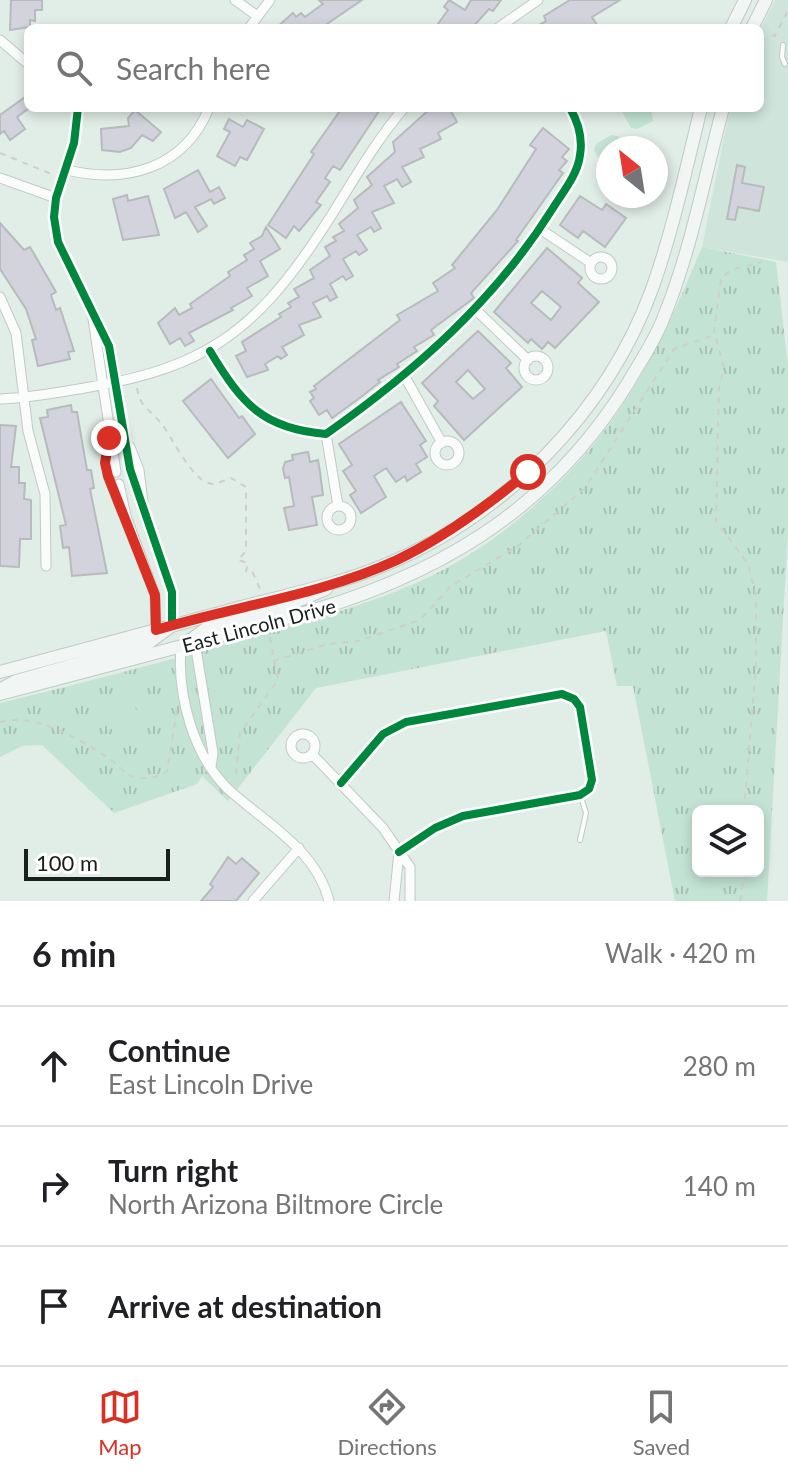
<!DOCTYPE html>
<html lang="en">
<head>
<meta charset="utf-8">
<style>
  body { margin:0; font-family:Lato,sans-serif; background:#f6f6f6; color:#202124 }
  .controls { position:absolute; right:24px; bottom:24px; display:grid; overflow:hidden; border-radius:12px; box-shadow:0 4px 12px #0003 }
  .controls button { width:72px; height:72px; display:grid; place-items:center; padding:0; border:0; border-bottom:2px solid #e0e0e0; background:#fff; color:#202124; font:40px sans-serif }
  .compass { position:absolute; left:596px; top:136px; width:72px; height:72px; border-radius:50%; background:#fff; box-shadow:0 4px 12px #0003; rotate:330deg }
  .scale { position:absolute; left:24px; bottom:20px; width:146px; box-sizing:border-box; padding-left:8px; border:4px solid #18201c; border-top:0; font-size:22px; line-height:28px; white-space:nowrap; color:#18201c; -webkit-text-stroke:6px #fff; paint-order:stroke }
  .stop { position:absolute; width:24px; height:24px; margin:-18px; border:6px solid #d93025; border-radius:50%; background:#fff }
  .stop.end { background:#d93025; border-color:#fff; box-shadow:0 2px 8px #0008 }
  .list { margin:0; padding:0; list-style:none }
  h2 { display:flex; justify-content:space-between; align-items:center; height:104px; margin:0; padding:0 32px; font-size:34px }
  h2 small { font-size:26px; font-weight:400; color:#757577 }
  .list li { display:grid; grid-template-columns:52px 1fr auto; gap:24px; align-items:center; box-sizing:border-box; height:120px; padding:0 32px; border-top:2px solid #e0e0e0 }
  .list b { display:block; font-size:30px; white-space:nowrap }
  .list p { margin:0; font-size:26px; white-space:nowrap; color:#757577 }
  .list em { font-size:26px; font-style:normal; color:#757577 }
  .icon { flex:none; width:44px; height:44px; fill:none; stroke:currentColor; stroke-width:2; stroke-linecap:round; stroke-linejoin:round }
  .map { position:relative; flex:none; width:788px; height:901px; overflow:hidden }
  .search { position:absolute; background:#fff; box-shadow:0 4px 12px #0003; left:24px; right:24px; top:24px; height:88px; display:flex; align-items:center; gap:20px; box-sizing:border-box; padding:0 28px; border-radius:12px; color:#757577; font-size:30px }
  .sheet { height:464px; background:#fff }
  nav { display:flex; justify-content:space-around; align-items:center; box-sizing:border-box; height:112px; border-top:2px solid #e0e0e0; background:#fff; font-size:22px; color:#757577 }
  nav a { display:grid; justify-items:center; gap:4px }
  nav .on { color:#d93025 }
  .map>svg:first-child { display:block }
</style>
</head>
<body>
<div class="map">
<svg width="788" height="901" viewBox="0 0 788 901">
  <defs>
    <pattern id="grass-tufts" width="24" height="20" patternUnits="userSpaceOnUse" patternTransform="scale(2)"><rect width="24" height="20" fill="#c3e3d4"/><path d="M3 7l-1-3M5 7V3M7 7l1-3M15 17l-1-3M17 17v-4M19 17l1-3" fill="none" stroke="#a7c2b5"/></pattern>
  </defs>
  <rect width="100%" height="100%" fill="#e1ede7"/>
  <!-- built -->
  <path fill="#cfe5db" d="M775,0H788V262L702,247L730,108H760V30Z"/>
  <!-- grass -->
  <path fill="url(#grass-tufts)" fill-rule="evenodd" d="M702,247L776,262L788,366V531L767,901H675L633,686H617L606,631L316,688L228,801L202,776L197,784L114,813L42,745L22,746L0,757V703C90,681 180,658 270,632C341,611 416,591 478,549C516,524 553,491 583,457C637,396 671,322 702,247ZM698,811H758V871H698Z"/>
  <!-- garden -->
  <path fill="#c3e3d4" d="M620,108H651L653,121L637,129L631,128Z
    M611,135L618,136L624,148H608V174L594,150L596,144Z
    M131,704L142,716L140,732C127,738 110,734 104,719L109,709Z"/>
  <!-- building -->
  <path fill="#d3d3dd" stroke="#b7bbbb" stroke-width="2" fill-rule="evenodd" d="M11,0H42V10H35V21L30,20V27L10,30Z
    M319,0H362L321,28H276L293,13L296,17L301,13L305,17L323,4Z
    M449,0L465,10L471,0H501L493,11L489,9L472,28H435L448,10L444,7Z
    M570,0H620L592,17L597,25L592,28H534L546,21L544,16Z
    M28,95V109L17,117L25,129L10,140L4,131L0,134V115Z
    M342,108H381L340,170L333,166L325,178L330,182L316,202L321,205L299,231L294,226L286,238L268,225L314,154L311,152Z
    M431,108H449L457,122L438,133L441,139L420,149L424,157L402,167L411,182L402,187L397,179L384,186L394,203L372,212L381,228L374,232L371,227L357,235L367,250L359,255L356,251L343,259L353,276L346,280L343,276L330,284L337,297L330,301L327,296L313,303L321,317L299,325L304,335L282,347L287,355L281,359L278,356L265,364L268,370L247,377L236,356L246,351L242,342L281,317L279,314L291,307L288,303L299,297L294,289L314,278L310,270L330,256L325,247L336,241L333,237L344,231L339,224L358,208L354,200L372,185L367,177L395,152L393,142Z
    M135,110L161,132L153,141L142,135L131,148L120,152L102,150L101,129L129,126L128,118Z
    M229,119L243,127L247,120L264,129L247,160L240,157L235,166L217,156L230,132L224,129Z
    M543,128L569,149L562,157L567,161L559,170L563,173L516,240L518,241L471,293L474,298L431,330L434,335L414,347L417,351L397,364L399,367L378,380L380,382L361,397L332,418L327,410L319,415L310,401L314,398L310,392L316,389L314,386L400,320L397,315L438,291L433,283L455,268L452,265L497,210L536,149L530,145Z
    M737,165L745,167L742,183L764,187L759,211L738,207L735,220L727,219Z
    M198,170L210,192L219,187L225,198L214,204L211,199L195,207L207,226L198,232L186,212L175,218L164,189Z
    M127,195L128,201L148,196L159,235L123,240L113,199Z
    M580,196L602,210L606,204L626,218L605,247L583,231L578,238L560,225Z
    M0,223L24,250L30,247L56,292L51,295L56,310L60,308L74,351L68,352L70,359L38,366L32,340L36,339L26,309L0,269Z
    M266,227L280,249L260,261L268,276L247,288L252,296L231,308L233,310L189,333L194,341L185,346L180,338L170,344L158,323L175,308L179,315L192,308L190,304L230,276L228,272L247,260L244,255L254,249L250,243L262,236Z
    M547,248L582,278L578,283L599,302L555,348L548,342L542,349L531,339L528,343L494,312ZM542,291L561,307L551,320L531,303Z
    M478,331L511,363L506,368L522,387L464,440L434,406L438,401L422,383ZM468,370L485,389L473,399L456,382Z
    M211,379L239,418L242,416L255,434L228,458L183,401Z
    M401,402L426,441L420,445L427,457L416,464L421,472L407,481L405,476L396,482L386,468L374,476L386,497L361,513L350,495L356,491L343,471L352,465L339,444Z
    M71,405L72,412H77L87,470H91L94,488L90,489L107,573L72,576L69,547L63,548L60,526L66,525L40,418L48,417L47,410Z
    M0,425L16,426L11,467H19V483H25L24,499L31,500V539H20L19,567L0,566Z
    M308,452L310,462L318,460L320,472L323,495L312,497L317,525L289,530L284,508L294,506L289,477L285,478L283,469L285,462L293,460L292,455Z
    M228,857L236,864L242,858L259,873L236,901H201L213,887L210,884Z"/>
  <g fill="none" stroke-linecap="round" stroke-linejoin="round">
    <!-- service casing -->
    <g stroke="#c1cac5" stroke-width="6">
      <path id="service" d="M783,45L782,57L785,64
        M580,840L586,813L581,797"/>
    </g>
    <!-- minor casing -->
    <g stroke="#c1cac5" stroke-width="11">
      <path id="minor" d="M235,0L256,15
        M249,28L270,0
        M498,28L538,0
        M0,40L28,64
        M78,108L74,143L56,198L54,217L58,242L109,346L130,469
        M67,170C126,184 184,169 209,108
        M0,178L56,198
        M540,229L591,263
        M590 268a11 11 0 1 1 22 0a11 11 0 1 1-22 0Z
        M0,297L16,333L28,431L45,494L46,566
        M475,309L528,360
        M93,319L116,472
        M210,351C242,404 263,429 326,434C414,372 495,301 553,208C563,192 578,174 580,155C583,138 578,122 570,108
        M524 368a12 12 0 1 1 24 0a12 12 0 1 1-24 0Z
        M405,377L442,443
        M0,399C31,398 60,392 90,387C202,368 253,333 316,239C346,195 369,149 404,108
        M326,434L338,506
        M435 453a12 12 0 1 1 24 0a12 12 0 1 1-24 0Z
        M108,445V476L122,511
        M130,447L139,470L143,502
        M133,481L172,592V625
        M119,484L126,516L155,595L156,630
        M327 518a12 12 0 1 1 24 0a12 12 0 1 1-24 0Z
        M195,643L213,753L211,767
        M181,647C177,694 193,755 228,789C265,823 316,849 329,901
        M291 746a12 12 0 1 1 24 0a12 12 0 1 1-24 0Z
        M312,754L383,828L410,867V901
        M341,783L383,734L406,722L562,694L574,699L580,707L592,780L589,789L580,795L463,816L435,828L399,852
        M253,901L299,848
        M394,901L399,852"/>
    </g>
    <!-- secondary casing -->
    <g stroke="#c1cac5" stroke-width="14">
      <path id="secondary" d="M731,28L745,0
        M752,28L766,0
        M281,597C316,588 351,579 385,565C505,515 607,412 652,289C673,230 686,169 701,108
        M283,607L326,589
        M286,618C431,580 547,514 628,383C640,362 654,342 663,319C691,251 704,179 723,108
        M182,646L207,628L251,616
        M0,672L249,605
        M1,689L16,681L147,644L170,627
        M0,694L254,627"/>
    </g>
    <!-- path -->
    <path stroke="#cdcfce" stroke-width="2" stroke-dasharray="6 6" stroke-linecap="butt" d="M772,35L775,36L788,10
      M0,153L54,175
      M137,388C139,406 150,410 161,423C172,436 192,483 213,484C218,484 226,479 231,478L246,487V551L238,560L248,563L246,571H252L261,591
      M273,661L328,644L358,641L420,620L451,586L518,546L585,488L674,349L714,335
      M0,722C36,712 83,741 111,760C118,764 122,772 131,776C142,780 157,779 167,771L177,709
      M236,774L240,733L278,680L269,633
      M744,811L756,665V596L748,564L716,521L719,388L724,368L714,331L721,278L731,270L762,262
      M740,901L745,871"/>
    <!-- service -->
    <use href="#service" stroke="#fafcfb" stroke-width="4"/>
    <!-- minor -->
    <use href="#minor" stroke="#fafcfb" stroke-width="9"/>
    <!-- secondary -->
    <use href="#secondary" stroke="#f1f6f4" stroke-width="12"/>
    <!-- secondary-bridge casing -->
    <g stroke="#c1cac5" stroke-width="14" stroke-linecap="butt">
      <path id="secondary-bridge" d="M249,605L281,597
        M251,616L283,607
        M254,627L286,618"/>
    </g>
    <!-- secondary-bridge -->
    <use href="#secondary-bridge" stroke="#f1f6f4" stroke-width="12"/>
    <!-- cycleway casing -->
    <g stroke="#fff" stroke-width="13">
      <path id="cycleway" d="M78,108L74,143L56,198L54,217L58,242L109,346L130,469L172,592V625
        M210,351C242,404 263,429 326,434C414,372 495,301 553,208C563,192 578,174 580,155C583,138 578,122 570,108
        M341,783L383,734L406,722L562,694L574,699L580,707L592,780L589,789L580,795L463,816L435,828L399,852"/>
    </g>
    <!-- cycleway -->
    <use href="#cycleway" stroke="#00873e" stroke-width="8"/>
  </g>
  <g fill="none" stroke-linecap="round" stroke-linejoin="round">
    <!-- route -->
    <path stroke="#d93025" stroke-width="10" d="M109,438L105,463L108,476L155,595L156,630C236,606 321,595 397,560C445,537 487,506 528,472"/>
  </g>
  <g text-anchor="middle" stroke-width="6" stroke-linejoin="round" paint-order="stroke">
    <!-- street labels -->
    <g font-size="20" fill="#18201c" stroke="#fff">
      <text transform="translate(259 626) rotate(-15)" y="7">East Lincoln Drive</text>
    </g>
  </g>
</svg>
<div class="controls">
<button><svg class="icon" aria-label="layers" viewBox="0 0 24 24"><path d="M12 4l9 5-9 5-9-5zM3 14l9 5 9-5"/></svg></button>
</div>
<svg class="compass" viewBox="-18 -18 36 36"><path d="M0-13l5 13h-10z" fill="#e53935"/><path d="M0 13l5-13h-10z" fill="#757577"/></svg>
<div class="scale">100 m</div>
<div class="stop" style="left:528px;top:472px"></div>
<div class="stop end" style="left:109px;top:438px"></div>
<div class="search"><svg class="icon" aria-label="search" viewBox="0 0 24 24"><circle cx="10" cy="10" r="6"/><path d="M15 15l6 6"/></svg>Search here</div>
</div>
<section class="sheet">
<h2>6 min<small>Walk · 420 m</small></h2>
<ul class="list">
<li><svg class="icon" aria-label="ahead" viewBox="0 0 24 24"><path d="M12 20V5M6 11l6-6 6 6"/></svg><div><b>Continue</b><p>East Lincoln Drive</p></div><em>280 m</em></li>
<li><svg class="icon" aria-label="right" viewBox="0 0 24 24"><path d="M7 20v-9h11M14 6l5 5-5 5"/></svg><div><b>Turn right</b><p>North Arizona Biltmore Circle</p></div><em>140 m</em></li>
<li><svg class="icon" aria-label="arrive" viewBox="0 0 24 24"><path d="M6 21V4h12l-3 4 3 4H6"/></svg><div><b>Arrive at destination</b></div></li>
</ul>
</section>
<nav>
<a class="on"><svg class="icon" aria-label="map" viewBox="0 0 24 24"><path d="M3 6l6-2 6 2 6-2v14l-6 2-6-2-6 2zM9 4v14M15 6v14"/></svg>Map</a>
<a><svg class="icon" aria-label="directions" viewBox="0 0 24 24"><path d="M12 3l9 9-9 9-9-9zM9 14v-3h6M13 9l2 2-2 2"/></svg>Directions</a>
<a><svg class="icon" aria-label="saved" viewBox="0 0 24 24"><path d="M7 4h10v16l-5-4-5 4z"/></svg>Saved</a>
</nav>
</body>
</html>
